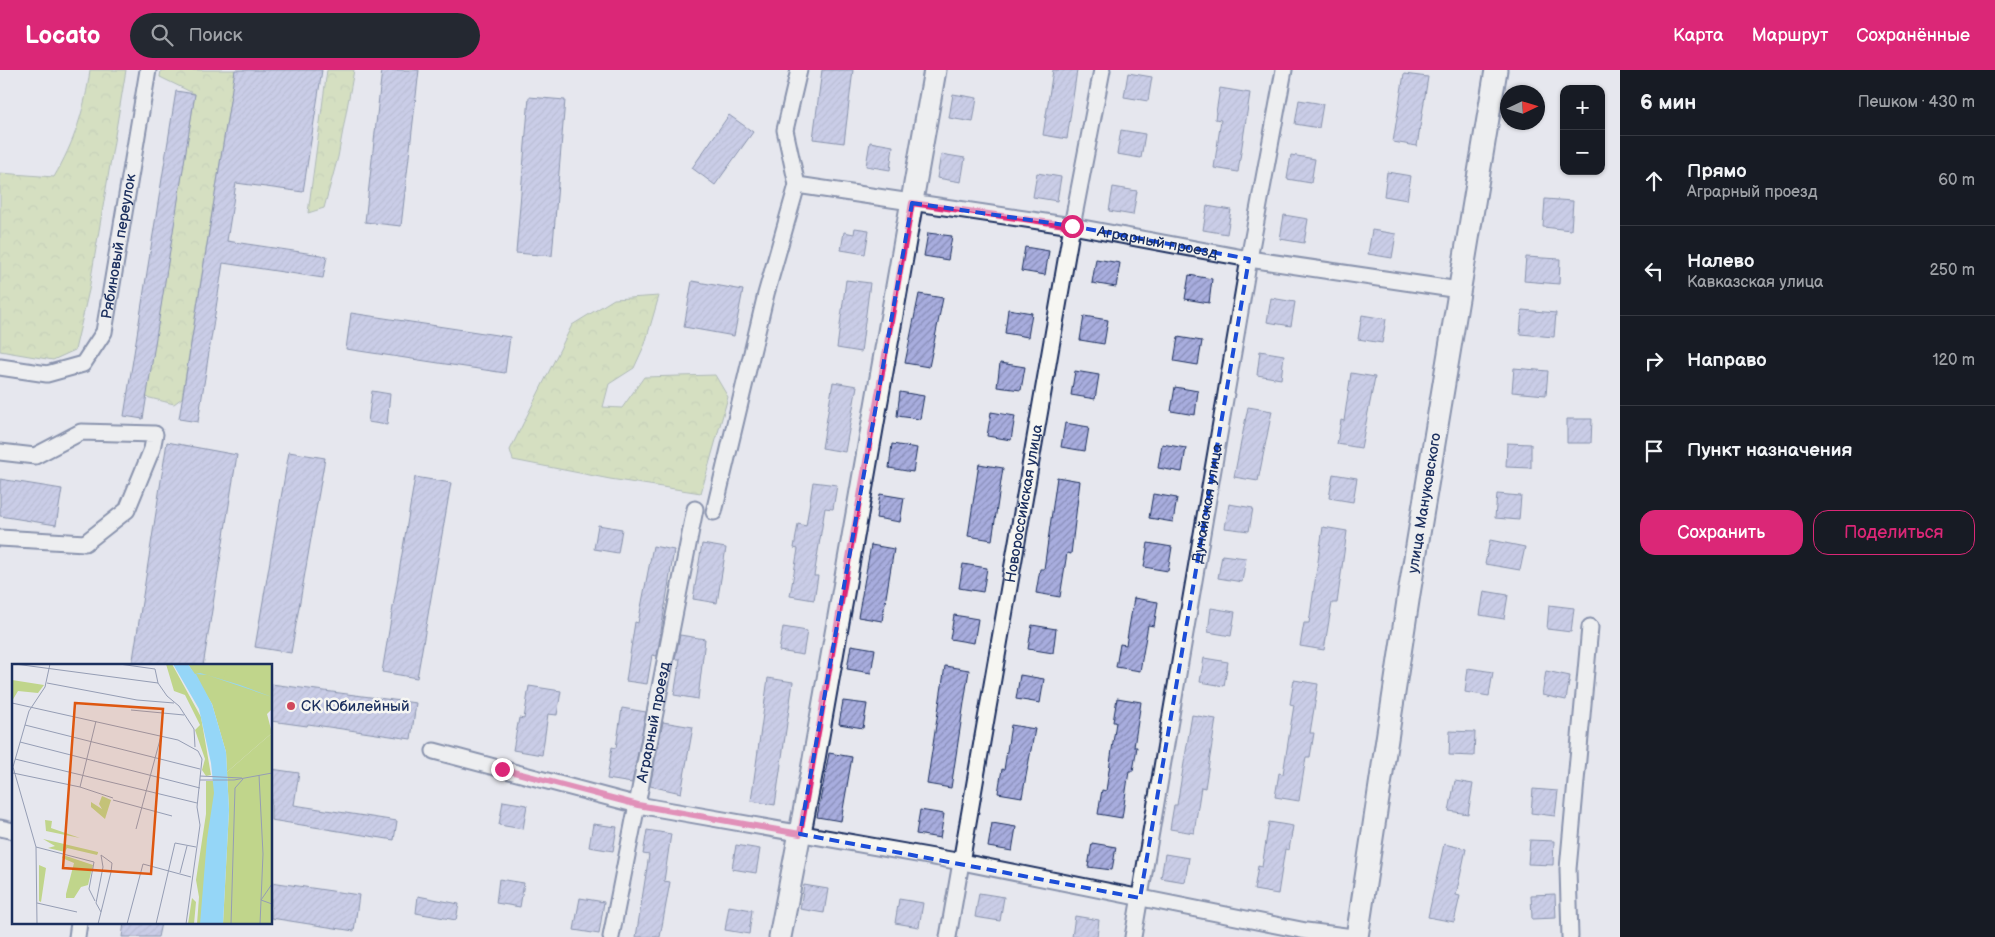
<!DOCTYPE html>
<html lang="ru">
<head>
<meta charset="utf-8">
<style>
  body { margin:0; font-family:"Balsamiq Sans",sans-serif; background:#242831; color:#f1f3f6 }
  .controls { position:absolute; right:15px; top:15px; display:grid; overflow:hidden; border-radius:10px; box-shadow:0 1px 4px #0004 }
  .controls button { width:45px; height:45px; display:grid; place-items:center; padding:0; border:0; border-bottom:1px solid #363941; background:#171b24; color:#f1f3f6; font:25px sans-serif }
  .compass { position:absolute; left:1500px; top:15px; width:45px; height:45px; border-radius:50%; background:#171b24; box-shadow:0 1px 4px #0004; rotate:86deg }
  .stop { position:absolute; width:15px; height:15px; margin:-11px; border:4px solid #db2777; border-radius:50%; background:#fff }
  .stop.end { background:#db2777; border-color:#fff; box-shadow:0 1px 5px #0008 }
  .list { margin:0; padding:0; list-style:none }
  h2 { display:flex; justify-content:space-between; align-items:center; height:65px; margin:0; padding:0 20px; font-size:21px }
  h2 small { font-size:16px; font-weight:400; color:#9ea1a6 }
  .list li { display:grid; grid-template-columns:32px 1fr auto; gap:15px; align-items:center; box-sizing:border-box; height:90px; padding:0 20px; border-top:1px solid #363941 }
  .list b { display:block; font-size:19px; white-space:nowrap }
  .list p { margin:0; font-size:16px; white-space:nowrap; color:#9ea1a6 }
  .list em { font-size:16px; font-style:normal; color:#9ea1a6 }
  .actions { display:flex; gap:10px; padding:15px 20px }
  .actions a { flex:1; padding:11px 0; border:1px solid #db2777; border-radius:15px; text-align:center; font-size:18px; color:#db2777 }
  .actions .main { background:#db2777; color:#fff }
  .icon { flex:none; width:28px; height:28px; fill:none; stroke:currentColor; stroke-width:2; stroke-linecap:round; stroke-linejoin:round }
  .map { position:relative; flex:none; width:1620px; height:867px; overflow:hidden }
  header { display:flex; align-items:center; gap:30px; box-sizing:border-box; height:70px; padding:0 25px; background:#db2777; color:#fff }
  header strong { font-size:24px }
  nav { display:flex; gap:28px; margin-inline-start:auto; font-size:18px }
  .search { width:350px; height:45px; background:#242831; display:flex; align-items:center; gap:12px; box-sizing:border-box; padding:0 18px; border-radius:28px; color:#9ea1a6; font-size:19px }
  main { display:flex }
  aside { flex:1; background:#171b24 }
  .map>svg:first-child { display:block }
</style>
</head>
<body>
<header>
<strong>Locato</strong>
<div class="search"><svg class="icon" aria-label="search" viewBox="0 0 24 24"><circle cx="10" cy="10" r="6"/><path d="M15 15l6 6"/></svg>Поиск</div>
<nav><a>Карта</a><a>Маршрут</a><a>Сохранённые</a></nav>
</header>
<main>
<div class="map">
<svg width="1620" height="867" viewBox="0 0 1620 867">
  <defs>
    <pattern id="forest-crowns" width="20" height="18" patternUnits="userSpaceOnUse" patternTransform="scale(1.25)"><rect width="20" height="18" fill="#c0d58b"/><path d="M2 6a3 3 0 1 1 6 0M12 15a3 3 0 1 1 6 0" fill="none" stroke="#a4b77a"/></pattern>
    <pattern id="building-hatch" width="6" height="6" patternUnits="userSpaceOnUse" patternTransform="scale(1.25)"><rect width="6" height="6" fill="#a8adde"/><path d="M-1 1l2-2M0 6l6-6M5 7l2-2" fill="none" stroke="#888db7"/></pattern>
  </defs>
  <rect width="100%" height="100%" fill="#e6e7ee"/>
  <filter id="ink" filterUnits="userSpaceOnUse"><feTurbulence type="fractalNoise" baseFrequency=".02" numOctaves="2"/><feDisplacementMap in="SourceGraphic" scale="10" xChannelSelector="R" yChannelSelector="G"/><feConvolveMatrix kernelMatrix="1 2 1 2 8 2 1 2 1" color-interpolation-filters="sRGB"/></filter>
  <g filter="url(#ink)">
    <!-- forest -->
    <path fill="url(#forest-crowns)" stroke="#6e8274" d="M90,0H126L89,220L75,280L53,290L0,281V103L54,107C74,73 85,39 90,0Z
      M161,0H235L182,328L174,334L146,327L195,24L160,7Z
      M327,0H354L338,87L324,138L308,143Z
      M659,226L645,274L634,298L609,314L603,337L622,338L644,307L715,305L728,327L701,423L610,409L513,390L510,380L572,255L614,229Z"/>
    <!-- building -->
    <path fill="url(#building-hatch)" stroke="#1b2f5e" d="M235,0H322L303,122L236,113L227,171L327,186L323,208L223,193L198,352L179,349Z
      M382,0H419L401,156L365,152Z
      M822,0H853L844,73L813,69Z
      M1053,0H1077L1067,69L1043,65Z
      M1128,3L1152,7L1148,31L1124,27Z
      M1404,4L1428,7L1417,76L1393,72Z
      M1220,18L1250,23L1238,102L1214,98L1221,50L1215,49Z
      M176,21L195,24L143,349L124,346Z
      M953,24L977,28L973,52L949,48Z
      M529,27L565,30L552,186L516,183Z
      M1299,30L1323,34L1319,58L1295,54Z
      M729,45L753,62L715,115L692,98Z
      M1121,60L1145,64L1141,88L1117,84Z
      M870,72L893,76L890,100L866,96Z
      M941,84L965,88L961,112L937,108Z
      M1291,85L1315,89L1311,113L1287,109Z
      M1387,102L1411,106L1407,130L1384,126Z
      M1037,103L1061,107L1057,131L1033,127Z
      M1113,117L1137,121L1133,145L1109,141Z
      M1545,129L1573,131L1571,160L1543,157Z
      M1207,136L1231,140L1227,164L1203,160Z
      M1284,145L1308,149L1304,173L1280,169Z
      M855,158L869,160L865,184L841,180L844,162L854,164Z
      M1372,160L1396,164L1392,188L1368,184Z
      M928,163L952,166L948,190L924,186Z
      M1025,177L1049,181L1045,205L1021,201Z
      M1526,187L1560,189L1559,214L1524,211Z
      M1096,189L1120,193L1116,217L1092,213Z
      M1189,205L1212,209L1209,233L1185,229Z
      M846,210L870,213L861,282L837,278Z
      M692,211L743,220L734,266L684,257Z
      M919,224L943,228L929,297L905,293Z
      M1271,228L1295,232L1291,256L1267,252Z
      M1008,239L1032,243L1028,267L1005,263Z
      M1522,240L1556,243L1554,267L1520,264Z
      M351,243L510,267L505,303L346,279Z
      M1362,245L1386,249L1382,273L1358,269Z
      M1084,246L1108,250L1104,274L1080,270Z
      M1178,267L1202,271L1198,295L1174,291Z
      M1260,281L1284,285L1281,309L1257,305Z
      M1000,293L1025,297L1021,320L997,317Z
      M1514,298L1548,301L1546,325L1512,322Z
      M1075,301L1099,305L1095,329L1071,325Z
      M1351,303L1375,307L1361,378L1337,374L1341,350L1344,351Z
      M833,312L857,316L845,382L822,378Z
      M1175,317L1198,321L1195,345L1171,341Z
      M372,321L390,324L387,355L368,352Z
      M900,322L924,326L920,349L897,346Z
      M1248,337L1272,341L1258,411L1234,407Z
      M991,342L1015,346L1011,370L987,366Z
      M1567,349H1592L1591,373H1567Z
      M1065,353L1089,357L1085,381L1061,377Z
      M167,372L237,385L203,596H132Z
      M1507,373L1531,374V398L1506,397Z
      M892,374L917,378L913,402L889,398Z
      M1162,374L1186,378L1182,402L1158,398Z
      M289,382L325,388L291,583L255,577Z
      M979,394L1003,398L992,470L968,466Z
      M1333,404L1357,408L1353,432L1329,428Z
      M415,407L451,413L417,608L382,602Z
      M1057,407L1080,411L1071,484L1067,483L1060,527L1036,523L1040,499H1044Z
      M0,409L62,419L56,455L0,446Z
      M813,412L837,415L833,439L825,438L814,506H818L814,530L790,526L798,479L794,478L798,454L806,456Z
      M880,424L904,428L900,452L876,448Z
      M1153,424L1177,428L1173,452L1149,448Z
      M1497,424L1521,426L1519,450L1495,448Z
      M1229,434L1253,438L1249,461L1225,458Z
      M598,455L622,459L618,483L594,479Z
      M1323,457L1347,461L1337,533H1332L1324,580L1300,576L1304,553H1309Z
      M1490,470L1525,477L1520,500L1485,494Z
      M1148,473L1172,477L1168,501L1144,497Z
      M702,474L726,478L717,533L693,529Z
      M871,475L894,479L882,551L858,547Z
      M653,476L674,480L657,586L652,585L647,614L626,611L635,552L638,553Z
      M1222,485L1246,488L1242,512L1218,508Z
      M963,494L987,498L983,522L959,518Z
      M1484,521L1508,525L1504,549L1480,545Z
      M1134,528L1158,532L1154,556L1148,555L1140,601L1116,597L1120,574L1126,575Z
      M1549,535L1574,538L1571,562L1547,559Z
      M1211,538L1235,542L1231,566L1208,562Z
      M954,545L978,549L974,573L950,569Z
      M1032,555L1056,559L1053,583L1028,579Z
      M783,557L807,561L803,585L779,581Z
      M680,565L705,569L698,629L674,625L680,589H675Z
      M851,575L875,579L871,603L847,599Z
      M1204,588L1228,592L1224,616L1200,612Z
      M945,596L969,600L951,718L927,714Z
      M1468,598L1493,602L1489,626L1465,622Z
      M1546,601L1570,606L1566,630L1542,625Z
      M1020,605L1044,609L1040,633L1016,629Z
      M768,608L793,612L775,735L751,731Z
      M1294,610L1318,614L1310,663H1314L1310,687H1306L1299,731L1275,727L1279,703L1283,704L1294,635L1290,634Z
      M271,614L416,633L411,669L308,654L307,656L271,651Z
      M529,616L561,621L557,645L548,644L542,685L513,680L519,648L524,649Z
      M1117,628L1141,632L1134,677H1137L1133,701H1129L1122,748L1098,744L1102,720L1106,721L1116,652H1113Z
      M843,631L867,634L863,658L839,654Z
      M622,638L646,642L632,713L607,709L612,677L616,678Z
      M1192,645L1216,649L1205,718L1201,717L1194,763L1170,759L1174,735H1177Z
      M663,652L693,657L681,723L650,716Z
      M1011,655L1035,659L1022,727L998,723L1002,699L1004,700Z
      M1450,661L1475,662L1474,686L1449,685Z
      M829,683L852,687L841,751L817,747Z
      M271,699L299,703L294,735L397,751L394,770L271,750Z
      M1455,711L1473,714L1468,744L1449,741Z
      M1533,719L1558,721L1555,746L1531,743Z
      M503,731L527,735L523,759L499,755Z
      M920,740L944,744L940,768L916,764Z
      M1269,752L1293,756L1289,780L1285,779L1278,824L1254,820L1258,796L1262,797Z
      M992,753L1016,757L1012,781L988,777Z
      M593,754L617,757L613,781L589,777Z
      M647,760L671,764L664,811L670,812L660,867H636L649,785L643,784Z
      M1530,770L1554,771L1553,795L1528,794Z
      M1092,773L1116,777L1112,800L1088,797Z
      M1444,774L1466,779L1456,825L1460,826L1454,852L1428,847Z
      M736,775L760,779L756,803L732,799Z
      M1165,784L1189,788L1185,812L1161,808Z
      M499,809L524,813L520,837L496,833Z
      M271,812L359,825L354,861L271,848Z
      M804,815L828,819L824,843L800,839Z
      M979,823L1004,827L1000,851L975,847Z
      M1555,824L1556,848L1532,849L1531,825Z
      M418,826L459,834L456,850L416,843Z
      M580,828L604,832L599,864L574,860Z
      M899,829L923,833L919,857L895,853Z
      M729,836L752,840L749,864L725,860Z
      M1075,846L1099,850L1097,867H1072Z
      M124,853H161L158,867H122Z"/>
    <g fill="none" stroke-linecap="round" stroke-linejoin="round">
      <!-- street casing -->
      <g stroke="#1b2f5e" stroke-width="19">
        <g id="street">
          <path id="s1" d="M797,115L1072,156L1249,189L1459,220"/>
          <path id="s2" d="M0,297L47,304L83,294L104,262L148,0"/>
          <path d="M0,382L35,386L81,362L155,364L152,379L127,440L85,473L0,468"/>
          <path d="M714,442L766,224L797,115L785,60L799,0"/>
          <path d="M434,681L638,735L962,792L1306,861L1353,867"/>
          <path d="M0,758L14,761"/>
          <path d="M77,867L79,853"/>
          <path id="s3" d="M611,867L695,439"/>
          <path id="s4" d="M948,867L1072,156L1102,0"/>
          <path id="s5" d="M1133,867L1249,189L1284,0"/>
          <path d="M1570,867L1568,799L1590,557"/>
        </g>
      </g>
      <!-- secondary casing -->
      <g stroke="#1b2f5e" stroke-width="25">
        <g id="secondary">
          <path d="M780,867L812,700L935,0"/>
          <path id="s6" d="M1357,867L1409,524L1496,0"/>
        </g>
      </g>
      <!-- street -->
      <use href="#street" stroke="#f6f6f2" stroke-width="15"/>
      <!-- secondary -->
      <use href="#secondary" stroke="#f6f6f2" stroke-width="21"/>
    </g>
  </g>
  <g fill="none" stroke-linecap="round" stroke-linejoin="round" filter="url(#ink)">
    <!-- route -->
    <path stroke="#db2777" stroke-width="6" d="M502,699L638,735L800,764L912,133L1072,156"/>
  </g>
  <!-- marked area -->
  <path d="M0 0H1620V867H0ZM912,133L1072,156L1249,189L1140,828L800,764Z" fill="#e6e7ee" fill-opacity=".55" fill-rule="evenodd"/>
  <path fill="none" stroke="#1d4ed8" stroke-width="4" stroke-dasharray="10 6" stroke-linejoin="round" d="M912,133L1072,156L1249,189L1140,828L800,764Z"/>
  <!-- markers -->
  <circle fill="#d1495b" stroke="#f6f6f2" stroke-width="2" cx="291" cy="636" r="5"/>
  <g text-anchor="middle" stroke-width="5" stroke-linejoin="round" paint-order="stroke">
    <!-- street labels -->
    <g font-size="15" fill="#1b2f5e" stroke="#f6f6f2">
      <text dy="5" stroke="none"><textPath href="#s1" startOffset="365">Аграрный проезд</textPath></text>
      <text dy="5" stroke="none"><textPath href="#s2" startOffset="210">Рябиновый переулок</textPath></text>
      <text dy="5" stroke="none"><textPath href="#s4" startOffset="440">Новороссийская улица</textPath></text>
      <text dy="5" stroke="none"><textPath href="#s5" startOffset="440">Дунайская улица</textPath></text>
      <text dy="5" stroke="none"><textPath href="#s6" startOffset="439">улица Мануковского</textPath></text>
      <text dy="5" stroke="none"><textPath href="#s3" startOffset="219">Аграрный проезд</textPath></text>
    </g>
    <!-- poi labels -->
    <g font-size="15" fill="#1b2f5e" stroke="#f6f6f2" text-anchor="start">
      <text x="301" y="641">СК Юбилейный</text>
    </g>
  </g>
  <!-- overview -->
  <g transform="translate(12 594)">
    <rect width="260" height="260" fill="#e6e7ee"/>
    <path d="M260,69V260H211L217,146L215,108Z" fill="#c0d58b"/>
    <path d="M154,0H160L189,53L199,111L194,112L190,106L193,95L183,66L188,61L173,31L162,27ZM176,0H260V45L255,50L260,69L215,108L214,88L200,40ZM0,16L32,21L26,29L6,27L0,37ZM194,117H203V132L189,260H185L187,233L184,216L194,150ZM90,132L99,136L93,155L79,143V138L90,145L87,140ZM33,156L40,157L39,164L68,174L34,167ZM31,175L86,188V189L85,191L55,184L53,188L36,184L43,182ZM51,191L81,201L76,221L69,223L62,234H54V230L62,199L50,194ZM27,201L34,204L29,238L27,237ZM180,234L184,238L182,260H176Z" fill="#c0d58b"/>
    <path d="M216,0L225,1L250,0L236,5L216,4L212,13Z" fill="#c0d58b"/>
    <path d="M161,0H176L183,10L188,9L195,11L228,21L260,33L195,11L184,10L200,40L214,88L217,146L211,260H188L195,175L202,129L199,99L187,45Z" fill="#95d6f7"/>
    <path fill="none" stroke="#959db4" stroke-width="1" d="M3,0L146,19M107,0L143,5L146,19L155,32L167,42L182,65L183,83M35,19L125,36L162,39M0,39L166,76L186,87L190,95L185,143L188,161L174,260M119,46L172,51M13,61L188,105M8,78L188,124M3,95L185,139M1,109L68,123L101,134M247,111L251,190L248,260M188,112L230,114M188,116H222L260,109M68,123L84,57M101,136L160,152M124,165L149,72M24,183L82,198L77,225L83,237M168,209L175,182M260,220L249,236L260,240M25,239L65,248M25,260L24,183L1,103L17,47L33,23L38,0M86,260L99,208L100,199L89,191L91,203L84,239L89,248M115,260L131,200L179,213M144,260L163,179L184,183M219,260L223,124L231,115"/>
    <path fill="#de5710" fill-opacity="0.15" stroke="#de5710" stroke-width="2.5" d="M63,39L151,45L139,210L51,204Z"/>
    <rect width="260" height="260" fill="none" stroke="#1b2f5e" stroke-width="2.5"/>
  </g>
</svg>
<div class="controls">
<button>+</button>
<button>−</button>
</div>
<svg class="compass" viewBox="-18 -18 36 36"><path d="M0-13l5 13h-10z" fill="#e53935"/><path d="M0 13l5-13h-10z" fill="#9ea1a6"/></svg>
<div class="stop" style="left:1072px;top:156px"></div>
<div class="stop end" style="left:502px;top:699px"></div>
</div>
<aside>
<h2>6 мин<small>Пешком · 430 m</small></h2>
<ul class="list">
<li><svg class="icon" aria-label="ahead" viewBox="0 0 24 24"><path d="M12 20V5M6 11l6-6 6 6"/></svg><div><b>Прямо</b><p>Аграрный проезд</p></div><em>60 m</em></li>
<li><svg class="icon" aria-label="left" viewBox="0 0 24 24"><path d="M17 20v-9H6M10 6l-5 5 5 5"/></svg><div><b>Налево</b><p>Кавказская улица</p></div><em>250 m</em></li>
<li><svg class="icon" aria-label="right" viewBox="0 0 24 24"><path d="M7 20v-9h11M14 6l5 5-5 5"/></svg><div><b>Направо</b></div><em>120 m</em></li>
<li><svg class="icon" aria-label="arrive" viewBox="0 0 24 24"><path d="M6 21V4h12l-3 4 3 4H6"/></svg><div><b>Пункт назначения</b></div></li>
</ul>
<div class="actions"><a class="main">Сохранить</a><a>Поделиться</a></div>
</aside>
</main>
</body>
</html>
